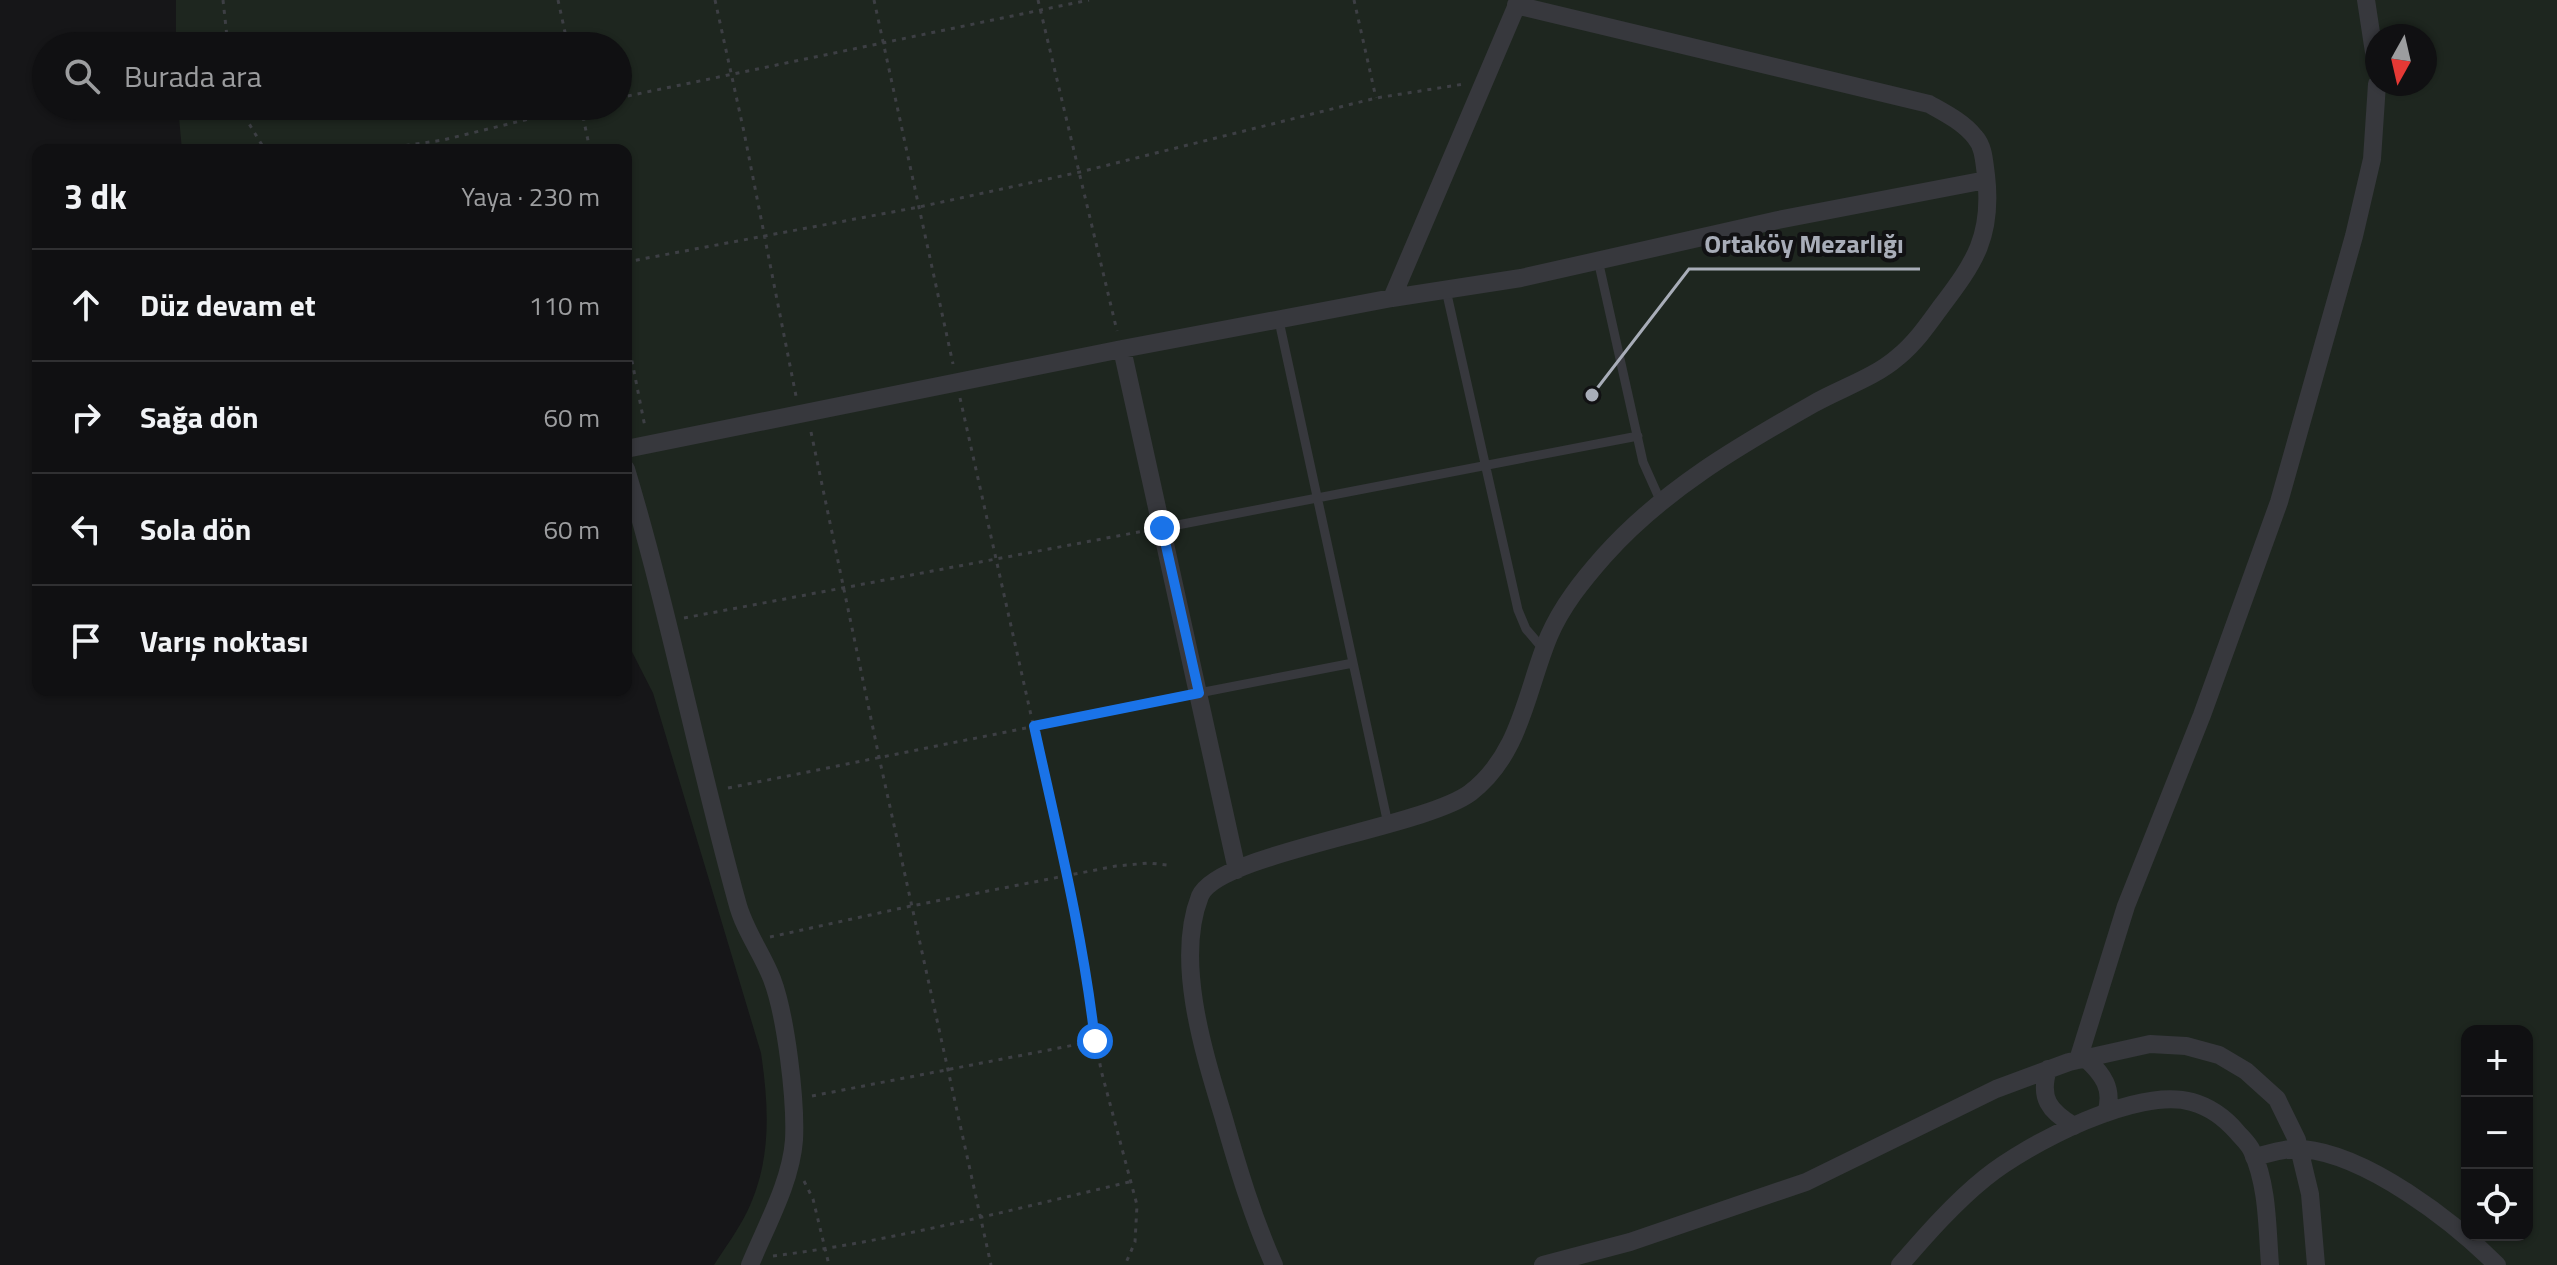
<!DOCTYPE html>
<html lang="tr">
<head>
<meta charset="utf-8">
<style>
  body { margin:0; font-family:"Titillium Web",sans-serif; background:#19191b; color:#f1f3f6 }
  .controls { position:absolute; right:24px; bottom:24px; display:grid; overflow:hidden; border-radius:16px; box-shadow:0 2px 6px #0004 }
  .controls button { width:72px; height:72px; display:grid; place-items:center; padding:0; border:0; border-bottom:2px solid #303032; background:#101012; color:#f1f3f6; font:40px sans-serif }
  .compass { position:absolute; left:2365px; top:24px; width:72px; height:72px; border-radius:50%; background:#101012; box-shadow:0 2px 6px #0004; rotate:188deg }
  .stop { position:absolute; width:24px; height:24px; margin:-18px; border:6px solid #1a73e8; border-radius:50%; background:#fff }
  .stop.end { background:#1a73e8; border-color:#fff; box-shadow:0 2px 8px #0008 }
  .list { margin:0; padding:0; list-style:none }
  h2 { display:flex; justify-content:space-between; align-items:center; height:104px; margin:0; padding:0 32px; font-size:34px }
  h2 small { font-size:26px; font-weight:400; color:#9c9d9f }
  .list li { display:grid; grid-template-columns:52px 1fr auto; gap:24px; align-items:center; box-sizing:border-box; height:112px; padding:0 32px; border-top:2px solid #303032 }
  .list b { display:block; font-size:30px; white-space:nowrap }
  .list em { font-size:26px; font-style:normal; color:#9c9d9f }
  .icon { flex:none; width:44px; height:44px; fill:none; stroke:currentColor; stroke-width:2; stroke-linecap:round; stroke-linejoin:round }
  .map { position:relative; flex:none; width:2557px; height:1265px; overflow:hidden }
  .search { position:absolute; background:#101012; box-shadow:0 2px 6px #0004; left:32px; top:32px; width:600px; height:88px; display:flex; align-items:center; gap:20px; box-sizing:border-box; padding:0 28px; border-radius:44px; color:#9c9d9f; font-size:30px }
  .panel { position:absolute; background:#101012; box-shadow:0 2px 6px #0004; left:32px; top:144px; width:600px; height:552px; border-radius:16px }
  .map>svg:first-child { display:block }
</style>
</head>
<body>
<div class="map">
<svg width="2557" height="1265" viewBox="0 0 2557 1265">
  <rect width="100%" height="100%" fill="#161618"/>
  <!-- green -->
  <path fill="#1e261f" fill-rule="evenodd" d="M176,0H2557V1265H714C725,1248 738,1230 747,1212C772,1160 769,1108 761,1053L653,693L626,640V150H182L178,106H618V46H176ZM2377,36H2425V84H2377ZM2467,1031H2527V1235H2467Z"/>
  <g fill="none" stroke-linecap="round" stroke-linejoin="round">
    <!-- path -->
    <path stroke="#3d3f44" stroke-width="3" stroke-dasharray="4 6" stroke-linecap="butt" d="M223,0L228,46
      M558,0L568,46
      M715,0L744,132L796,396
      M874,0L953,364
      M1038,0L1117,331
      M1354,0L1376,98
      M618,98L1089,0
      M242,106L245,117L265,150
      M581,107L590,150
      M376,150L443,140L582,106
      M626,262L919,207L1080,172L1376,98L1464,84
      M626,331L645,427
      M960,398L1067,876L1101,1070L1137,1205L1135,1242L1125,1265
      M811,432L879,757L991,1265
      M684,618L1144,531
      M728,788L1180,697
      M770,937L911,906L1116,866L1149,863L1167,865
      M812,1096L1095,1041
      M804,1181L813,1199L829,1265
      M773,1256C893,1241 1011,1210 1129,1182"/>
    <!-- service -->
    <path stroke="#37383d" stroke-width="9" d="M1598,260L1643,462L1660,500
      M1446,290L1518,610L1526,629L1544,650
      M1279,321L1388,824
      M1162,528L1638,436
      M1199,693L1353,663"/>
    <!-- minor -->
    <path stroke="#37383d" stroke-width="18" d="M2366,0L2377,72
      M1392,298L1519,0
      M1122,349L1237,870
      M626,449L1122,349L1392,298L1521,278L1778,220L1986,180
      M626,469C669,612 697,758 737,902C744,930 762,953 772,979C786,1016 796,1100 794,1140C791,1182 766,1226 750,1265
      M2085,1058C2103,1074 2114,1089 2106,1113
      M2078,1060L2126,906L2202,715L2279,502L2354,236L2372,159L2377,84
      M2048,1069C2039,1098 2049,1111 2074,1126
      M2254,1157C2269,1154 2287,1147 2303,1149C2367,1155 2452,1220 2497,1265
      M1274,1265C1253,1218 1238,1168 1224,1119C1205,1056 1174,962 1200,896C1218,853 1422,828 1470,793C1521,754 1526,691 1549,636C1562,606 1582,581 1604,556C1663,490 1737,447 1813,404C1841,388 1874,378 1898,357C1915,343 1927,326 1940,308C1975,262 1993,236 1986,175C1984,162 1984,147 1975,137C1963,122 1945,113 1929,104L1516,5
      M1543,1265L1630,1242L1806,1182L1996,1089L2069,1062L2150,1044L2186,1046L2219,1055L2246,1071L2277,1099L2297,1140L2310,1194L2316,1265
      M1900,1265C1926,1235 1954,1203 1985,1178C2027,1144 2138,1086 2192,1102C2210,1107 2225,1118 2237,1132C2242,1138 2249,1144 2252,1151C2268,1186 2267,1227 2270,1265"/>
  </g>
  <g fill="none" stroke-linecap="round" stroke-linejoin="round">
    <!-- route -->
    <path stroke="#1a73e8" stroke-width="10" d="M1095,1041C1083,935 1057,831 1034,726L1199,693L1162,528"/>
  </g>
  <!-- callouts -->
  <path fill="none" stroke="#a8adb8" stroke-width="3" d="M1592 395L1689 269H1920"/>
  <circle fill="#a8adb8" stroke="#111113" stroke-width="3" cx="1592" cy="395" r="8"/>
  <g font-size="26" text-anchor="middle" font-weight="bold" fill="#a8adb8" stroke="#111113" stroke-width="8" stroke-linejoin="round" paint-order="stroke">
    <text x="1804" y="253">Ortaköy Mezarlığı</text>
  </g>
</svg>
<div class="controls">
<button>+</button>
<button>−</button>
<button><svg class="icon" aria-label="locate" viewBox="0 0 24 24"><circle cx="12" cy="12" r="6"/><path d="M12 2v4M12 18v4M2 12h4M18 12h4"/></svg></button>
</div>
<svg class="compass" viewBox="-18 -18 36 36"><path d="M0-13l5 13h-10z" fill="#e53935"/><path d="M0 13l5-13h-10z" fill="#9c9d9f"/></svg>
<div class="stop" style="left:1095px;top:1041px"></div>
<div class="stop end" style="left:1162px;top:528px"></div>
<div class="search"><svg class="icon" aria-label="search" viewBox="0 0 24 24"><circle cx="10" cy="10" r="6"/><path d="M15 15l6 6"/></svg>Burada ara</div>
<section class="panel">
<h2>3 dk<small>Yaya · 230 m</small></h2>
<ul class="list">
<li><svg class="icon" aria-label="ahead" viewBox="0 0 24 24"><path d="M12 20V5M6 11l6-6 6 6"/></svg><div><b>Düz devam et</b></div><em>110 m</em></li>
<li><svg class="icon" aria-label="right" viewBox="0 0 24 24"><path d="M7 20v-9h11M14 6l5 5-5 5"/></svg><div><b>Sağa dön</b></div><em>60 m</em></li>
<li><svg class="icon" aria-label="left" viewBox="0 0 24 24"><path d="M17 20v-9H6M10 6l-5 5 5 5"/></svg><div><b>Sola dön</b></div><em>60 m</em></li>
<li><svg class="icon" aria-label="arrive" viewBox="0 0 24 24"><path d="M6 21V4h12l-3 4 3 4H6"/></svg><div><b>Varış noktası</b></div></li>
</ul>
</section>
</div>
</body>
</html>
